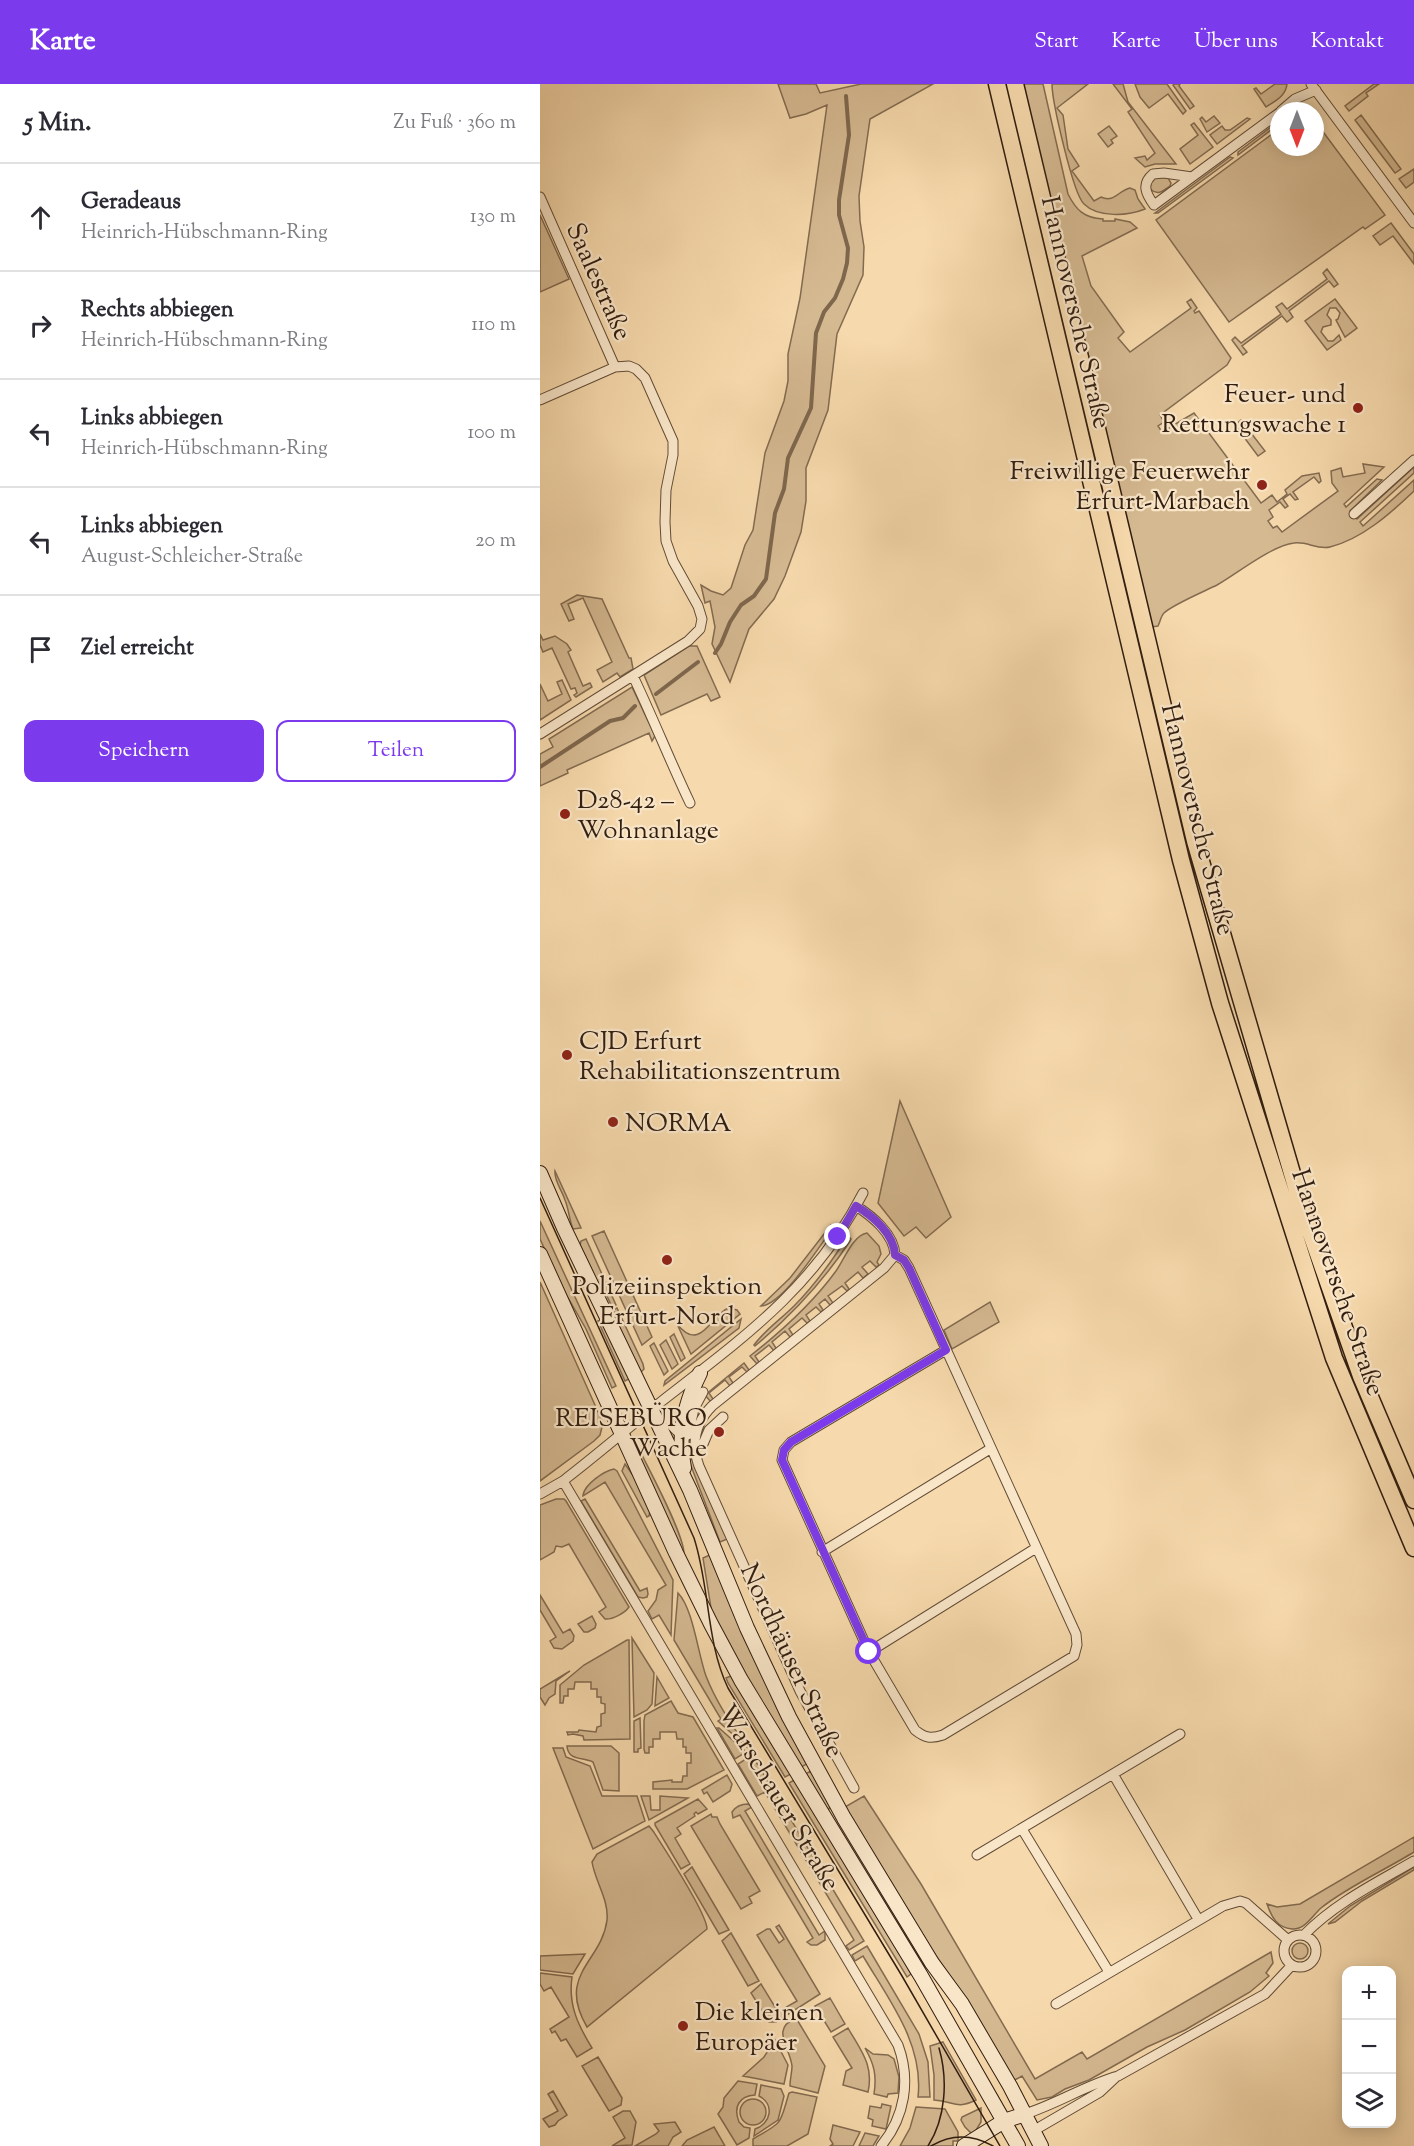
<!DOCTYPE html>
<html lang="de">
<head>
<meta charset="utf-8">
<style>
  body { margin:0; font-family:"Sorts Mill Goudy",serif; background:#f7f7f7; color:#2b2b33 }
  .controls { position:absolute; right:18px; bottom:18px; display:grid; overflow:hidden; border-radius:12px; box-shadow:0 3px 15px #0003 }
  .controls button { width:54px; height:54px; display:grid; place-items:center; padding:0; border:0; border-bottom:2px solid #e1e1e2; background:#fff; color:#2b2b33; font:30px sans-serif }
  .compass { position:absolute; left:730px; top:18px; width:54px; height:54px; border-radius:50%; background:#fff; box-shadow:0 3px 15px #0003; rotate:180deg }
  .stop { position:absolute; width:18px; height:18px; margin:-14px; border:4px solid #7c3aed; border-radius:50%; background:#fff }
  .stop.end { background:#7c3aed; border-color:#fff; box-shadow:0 2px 6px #0008 }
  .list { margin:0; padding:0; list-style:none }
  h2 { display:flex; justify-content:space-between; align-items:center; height:78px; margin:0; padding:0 24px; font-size:26px }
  h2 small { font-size:20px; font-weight:400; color:#7c7c81 }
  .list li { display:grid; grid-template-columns:39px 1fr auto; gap:18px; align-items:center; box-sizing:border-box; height:108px; padding:0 24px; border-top:2px solid #e1e1e2 }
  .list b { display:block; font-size:22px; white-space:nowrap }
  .list p { margin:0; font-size:20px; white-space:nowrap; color:#7c7c81 }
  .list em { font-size:20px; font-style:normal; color:#7c7c81 }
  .actions { display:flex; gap:12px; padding:18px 24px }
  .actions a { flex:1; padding:14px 0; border:2px solid #7c3aed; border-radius:12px; text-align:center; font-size:21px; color:#7c3aed }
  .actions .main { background:#7c3aed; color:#fff }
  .icon { flex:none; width:33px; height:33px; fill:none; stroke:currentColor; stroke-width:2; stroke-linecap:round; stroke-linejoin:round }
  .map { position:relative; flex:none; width:874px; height:2062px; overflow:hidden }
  header { display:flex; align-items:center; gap:36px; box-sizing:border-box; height:84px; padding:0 30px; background:#7c3aed; color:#fff }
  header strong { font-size:28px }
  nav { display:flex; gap:33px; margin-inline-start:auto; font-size:21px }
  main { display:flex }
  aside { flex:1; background:#fff }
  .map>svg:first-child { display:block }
</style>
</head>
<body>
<header>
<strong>Karte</strong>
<nav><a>Start</a><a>Karte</a><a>Über uns</a><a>Kontakt</a></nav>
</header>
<main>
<aside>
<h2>5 Min.<small>Zu Fuß · 360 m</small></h2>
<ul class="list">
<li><svg class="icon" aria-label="ahead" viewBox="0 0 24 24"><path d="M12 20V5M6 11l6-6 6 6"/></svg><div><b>Geradeaus</b><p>Heinrich-Hübschmann-Ring</p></div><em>130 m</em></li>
<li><svg class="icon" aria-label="right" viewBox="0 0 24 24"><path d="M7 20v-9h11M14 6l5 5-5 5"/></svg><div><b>Rechts abbiegen</b><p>Heinrich-Hübschmann-Ring</p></div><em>110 m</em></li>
<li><svg class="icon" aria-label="left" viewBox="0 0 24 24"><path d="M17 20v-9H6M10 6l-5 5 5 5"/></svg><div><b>Links abbiegen</b><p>Heinrich-Hübschmann-Ring</p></div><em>100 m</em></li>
<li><svg class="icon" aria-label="left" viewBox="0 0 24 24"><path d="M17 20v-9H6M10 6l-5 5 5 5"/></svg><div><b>Links abbiegen</b><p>August-Schleicher-Straße</p></div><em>20 m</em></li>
<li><svg class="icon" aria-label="arrive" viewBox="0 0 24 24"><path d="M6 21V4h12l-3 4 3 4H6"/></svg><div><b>Ziel erreicht</b></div></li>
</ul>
<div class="actions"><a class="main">Speichern</a><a>Teilen</a></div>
</aside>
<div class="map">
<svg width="874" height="2062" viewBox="0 0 874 2062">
  <rect width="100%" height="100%" fill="#f6d9ac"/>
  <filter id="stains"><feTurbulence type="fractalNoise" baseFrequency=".00333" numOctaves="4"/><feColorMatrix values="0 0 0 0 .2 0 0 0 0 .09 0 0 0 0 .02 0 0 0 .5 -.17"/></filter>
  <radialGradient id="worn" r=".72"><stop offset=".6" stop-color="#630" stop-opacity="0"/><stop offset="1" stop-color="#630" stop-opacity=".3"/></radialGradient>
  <!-- green -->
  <path fill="#d5b991" stroke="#836b50" stroke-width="1.5" d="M238,0H276L280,9L321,0H393L330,35L319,112L320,137L324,163L323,191L297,250L288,326L266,384V417L261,448L245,492L234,515L209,545L190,598L172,560L175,543L170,517L165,519L161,501L171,507L183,511L191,504L205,461L213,446L225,369L244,317L248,297V270L260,214L287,21L266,30L250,34Z
    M482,0H503L528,110C536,126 544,134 563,135V137H575V135L590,138L597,144L542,172L551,202L584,248L578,254L590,268L651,224L647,218L651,215L657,224L654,227L655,229L659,227L691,274L687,281L620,331L624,338L618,342L622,348L654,329L721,419L732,411L737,418L747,410L745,406L762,392L779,389L781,397L779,399L774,393L753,408L758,415L755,416L750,410L743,415L748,422L745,424L740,418L729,426L733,433L728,437L733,444L737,442L742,448L798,407L792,399L791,387L801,384L803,393L825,389L823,380L844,383L804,420L806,423L837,395L842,396L810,427L817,435L874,383V389L820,438L823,442L874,396V407C851,429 822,455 790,463C777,466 767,457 754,459C731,462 698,489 677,501C665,507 632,521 624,529C621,532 620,538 618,542L612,543Z
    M512,0H548L517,24L523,31L528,65L539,82L532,87L554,117L561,113C574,119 578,107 590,104L595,106L598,115L605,125C588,132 558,134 544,120C533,110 512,17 512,0Z
    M573,0H583L588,18L636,80H615L605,83L595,74L605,72L607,76L615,69L588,28L592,25Z
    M595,0H627L646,27L643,30L628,10L609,24L600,13Z
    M634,0H640L639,2L654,22L650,25L633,1Z
    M735,0H747C746,12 735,17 726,23L714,5L716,4L721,10Z
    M834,0H839L826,9L828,12L809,27L805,22Z
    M821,31L861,85L855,89L815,36Z
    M674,32L680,39L667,48L660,35L662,33L666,38Z
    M707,34L710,35L677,60L670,51L682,42L685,46H690Z
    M739,37V40L698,71V68Z
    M775,37L845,131L825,145L823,143L689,238L616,136L739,45V63H775Z
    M654,39L673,63L650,80L640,65L658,51L651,41Z
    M569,42L577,52L571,56L573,59L568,63L558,50Z
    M690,73L693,74L618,129H615Z
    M874,85V98L866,104L859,95Z
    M617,93L628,94L631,99L630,102C623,107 618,112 610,105V97Z
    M0,131L29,195L0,208Z
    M851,139L874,170V180L853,152L840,161L833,152Z
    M787,185L798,200L794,203L789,197L749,227L753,233L747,238L742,232L702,262L707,268L703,271L692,256L695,253L701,259L741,230L736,223L742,219L747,225L787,195L783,189Z
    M795,215L817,244L805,253L796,236L798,235L800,229L796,224H790L787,231L791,236V241L783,243L781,248L788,257H793L799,251L801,256L787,266L765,237Z
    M701,336L725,367L718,372L695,341Z
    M37,511L62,515L89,574H91L93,585L80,593L77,589L63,598L57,586L72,578L43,514L28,520L34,535L29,537L21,520Z
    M0,550L3,556L15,552L27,560L31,566L28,568L43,602L50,599L52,603L36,613L34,611L37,609L35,604L31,605L12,564L3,568L0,561Z
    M149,562H157L180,613L171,617L167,610L121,631L104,591Z
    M22,596L31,616L0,636V600L8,617L22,610L17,598Z
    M92,603L115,652L112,657L109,649L27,686L28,689L0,702V670L13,663L9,655Z
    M360,1017L411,1133L386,1154L376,1143L364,1152L338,1119Z
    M15,1087L41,1144L33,1145C29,1135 29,1126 25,1116C22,1106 14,1097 15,1087Z
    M0,1137L76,1302L72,1304L46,1245L23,1205L0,1155Z
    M291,1141L293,1142L290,1148C277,1166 242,1221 221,1222L250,1194Z
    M64,1147L112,1253L102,1261L52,1152Z
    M327,1149L339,1162L341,1170L337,1178L339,1181L336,1183L330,1177L322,1183L328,1190L323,1194L318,1188L305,1199L309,1205L307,1207L302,1202L288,1212L293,1219L290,1221L285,1215L279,1220L283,1226L281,1228L276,1223L266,1231L270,1237L267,1239L262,1234L249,1245L253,1251L250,1253L245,1247L232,1258L236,1264L234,1267L229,1261L215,1272L219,1278L217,1280L210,1272C242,1247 272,1220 296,1187C304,1176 313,1151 327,1149Z
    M308,1152L311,1155L310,1157C283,1198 252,1231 215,1262L214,1261C225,1246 241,1235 254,1222C275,1201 292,1177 308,1152Z
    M46,1155L76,1221L72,1223L66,1210L63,1211L40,1161L41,1157Z
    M0,1198L63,1339L60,1351L54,1357L0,1397Z
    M450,1218L459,1238L412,1265L404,1246Z
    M77,1224L103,1280L104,1285L99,1290L74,1234L76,1232L73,1226Z
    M188,1224L197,1226L200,1230L151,1270L137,1240C160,1269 170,1233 188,1224Z
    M201,1235L199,1244L124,1301L125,1297Z
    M61,1236L89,1295L85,1297L58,1237Z
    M134,1250L145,1274L141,1277L130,1253Z
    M126,1256L138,1280L132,1285L120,1261Z
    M114,1259L128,1287L124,1291L110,1262Z
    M204,1279L209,1286L207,1288L202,1283L189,1293L193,1299L190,1302L185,1296L169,1309L173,1315L171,1318L165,1311Z
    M97,1367L102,1371C112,1391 144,1451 144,1470L100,1378Z
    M151,1373L187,1455L180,1458L148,1374Z
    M85,1380L94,1393L110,1427L109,1432L107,1433L82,1387Z
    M74,1385L77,1387L133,1496L131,1551L119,1531L112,1535L108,1527L116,1516L118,1506L126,1501L65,1398L43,1412V1411C45,1400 64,1387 74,1385Z
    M16,1415H24L26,1417L89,1523C85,1529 72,1536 65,1535L59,1528L66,1523L29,1460L22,1463L16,1462L14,1468L0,1476V1421Z
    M45,1415L100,1507L107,1504L108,1510L107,1513L103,1514L98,1513L41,1417Z
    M172,1470L267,1680L261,1683L218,1613L172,1530L163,1474Z
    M138,1509C153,1524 158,1570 166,1592C176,1618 192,1642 208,1664L178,1637L181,1635L134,1556Z
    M0,1511L23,1549L30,1545L34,1552L33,1557L22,1565L14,1564L10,1557L16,1553L0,1526Z
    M52,1532L56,1540L55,1544L48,1548H44L38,1540Z
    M92,1554L114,1589L112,1620L107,1626L94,1633Z
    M87,1556H89L90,1655L44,1656L43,1652L33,1650L28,1651L27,1648H38L39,1646L56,1648L57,1643L61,1642V1630L65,1629V1620L61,1619V1613H57V1605H51V1598H35L34,1605H28V1612H24L23,1619H20V1601L44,1581Z
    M30,1587L16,1597L15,1610L9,1614L5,1621L0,1613V1605Z
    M191,1592L251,1690L245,1693L188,1599L186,1594Z
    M117,1593L129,1614L115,1622Z
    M131,1617L138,1629L153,1633L184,1686L147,1705H113V1698L132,1696V1698H142L143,1692H147V1679H151V1669H146V1663H143V1655H137L136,1648H120V1655H113V1663H109V1669H105L104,1665V1637L105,1631Z
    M100,1634L101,1664L98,1665V1668H94V1637Z
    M177,1644H179L206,1668L195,1675Z
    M27,1662H71L79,1669V1707L63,1706L53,1678C43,1673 28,1677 27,1662Z
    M13,1664H23L26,1673L50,1682L62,1712H97L105,1737L53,1765Z
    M212,1671L324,1857L309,1866L306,1862L314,1856L225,1708L217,1712L198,1680Z
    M271,1687L290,1722L289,1725H287L265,1690Z
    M187,1691L192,1700L190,1707L173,1718L167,1708L164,1710L162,1706Z
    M254,1696L362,1873L371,1890L367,1893L249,1699Z
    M110,1712L111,1726H120V1712L148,1714L109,1736L101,1712Z
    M324,1712L381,1800L495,1995L542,1968L547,1975L731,1868L733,1879L726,1889L729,1892L710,1908L645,1946L607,1963L549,1996L525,2005L512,2013L497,2016L482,1992L473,1997L434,1927L390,1863L305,1723Z
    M158,1715L167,1725L158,1730L156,1728L154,1730L155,1732L137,1744L141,1750L135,1754L150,1780L141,1785L115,1741V1739Z
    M208,1720L212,1723L205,1727L279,1851L285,1847V1856L277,1861H271L267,1858L273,1854L200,1731L193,1734L192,1728C196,1722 202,1720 208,1720Z
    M171,1730L172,1733H177L180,1740L220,1807L209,1813L212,1819L201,1825L151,1742Z
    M109,1742L113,1747C124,1764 167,1830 167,1845L47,1943C16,1890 62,1878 67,1836C69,1816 55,1797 52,1778L57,1770Z
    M874,1753V1768C845,1786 807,1803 781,1824C772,1832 765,1846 752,1845C737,1844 731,1832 727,1820L737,1823L760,1820Z
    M152,1783L189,1846L179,1850L144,1790Z
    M874,1783V1786L822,1817L795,1838L788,1840L810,1822Z
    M239,1841L280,1910L236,1938H229L211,1909L221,1900L238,1928L257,1917L217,1851L227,1845H230L239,1859L244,1855L236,1843Z
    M191,1849L219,1897L208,1902L182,1857Z
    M752 1867a8 8 0 1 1 16 0a8 8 0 1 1-16 0Z
    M327,1862L379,1950L388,1978L390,2013H378C384,1960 349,1916 323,1872L315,1877L312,1871Z
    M45,1870L33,1890L0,1886V1872Z
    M0,1889L32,1893C28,1921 38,1941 52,1964L37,1973L26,1955L21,1957L15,1947L12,1949L10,1945L29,1933L11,1903L4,1907L0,1900Z
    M290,1914L305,1940L291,1948L275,1922Z
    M256,1934L285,1982L278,2009L250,2002C250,1995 252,1988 252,1982C250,1963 230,1945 256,1934Z
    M308,1944C321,1967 334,1981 328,2008L303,2001L306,1987L312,1984L293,1953Z
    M235,1956L248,1981L244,2000L203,1992L224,1973Z
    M403,1958L436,2016C415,2026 415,2017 394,2016V1991L390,1962Z
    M325,1964L333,1970L348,1971L354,1975L359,1993L358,2009L348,2010L347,2013L334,2010C337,1991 334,1980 325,1964Z
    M58,1973L82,2014L81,2021L69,2027L42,1982Z
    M198,1997L217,2000L215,2011C199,2012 193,2023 199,2038L204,2043L210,2044L209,2054L197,2061L178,2030L183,2023L184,2014Z
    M221,2001L241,2005L244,2012L238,2036L214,2052L215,2045C231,2040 235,2020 219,2012Z
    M13,2007L27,2031L18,2037L15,2041L9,2043L3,2035L18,2027L8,2010Z
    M252,2008L277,2013L268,2050L247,2062H213V2055C244,2037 239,2042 249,2009Z
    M200 2028a13 13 0 1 1 26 0a13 13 0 1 1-26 0Z
    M342,2020L351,2022L346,2045L332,2042L333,2036L328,2034L330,2022L341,2024Z
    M376,2023L405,2025L418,2048V2057H413V2062H360L370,2044Z
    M441,2024V2038L433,2051L425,2043L421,2036L422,2033Z
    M83,2027H90L96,2038L92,2061L72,2062L85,2054L73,2033Z
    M135,2038L141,2048L133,2053L128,2062H95L116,2050L119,2047L114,2040Z
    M293,2041L320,2048L313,2062H290L293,2060L290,2055Z
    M174,2043L185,2062H142L147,2056Z
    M325,2049L339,2052L333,2062H319Z"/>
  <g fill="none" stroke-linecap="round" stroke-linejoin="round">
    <!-- stream -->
    <path stroke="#7f674d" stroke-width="4" d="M175,569L181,560L190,538L201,521L214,512L226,495L235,429L244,405L248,374L271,324L276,249L284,228L295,214L303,195L307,179L308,164L299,131V116L309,51L306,12
      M116,610L158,578
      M0,683L70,637L83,634L95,622"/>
    <!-- street casing -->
    <g stroke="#624c36" stroke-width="11">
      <path id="street" d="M771,0L874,139
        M741,27L755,15L776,6
        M652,93L624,89L613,90C601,100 606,110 614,121L739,29
        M0,113L75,283L89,282L96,285L105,294L133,357V371L126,406L125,438L126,457L133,477L158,522L162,535L160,545L148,557L0,650
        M0,316L75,283
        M814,430L874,376
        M93,592C113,634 130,677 150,719
        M316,1122C332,1132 354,1150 355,1171
        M355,1171L364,1176L369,1184L536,1550L537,1561L534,1572L403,1651C391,1655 385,1654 375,1646L329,1568L242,1376L244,1366L251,1358L406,1266
        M127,1330L132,1342L137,1347
        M148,1351L154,1325L163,1308
        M163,1360L169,1346L183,1333
        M23,1397L358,1961C371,1996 365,2033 341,2062
        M0,1410L23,1397C57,1371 89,1343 122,1317C203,1254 275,1203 323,1109
        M282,1468L450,1365
        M329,1568L496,1464
        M573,1690L658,1835
        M314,1704L260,1607L159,1382C151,1360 155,1339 172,1322L344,1184L355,1171
        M482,1745L569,1888
        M437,1771L640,1650
        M744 1867a16 16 0 1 1 32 0a16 16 0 1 1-32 0Z
        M764,1851C795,1819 836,1799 874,1777
        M516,1920L683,1822L700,1817L706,1819L748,1856
        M485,2030C517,2020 546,2001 578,1992L725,1910L752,1881
        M493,2047L560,2008L576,1993"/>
    </g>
    <!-- secondary casing -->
    <g stroke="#311d0f" stroke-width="16">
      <path id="secondary" d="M0,1089L24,1144L150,1406L207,1544L249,1633L304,1734L392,1879L422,1920L470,2002L501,2062
        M0,1170L136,1469L171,1540L201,1596L381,1892L478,2062
        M144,1384C137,1350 145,1319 160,1289
        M424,2062L464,2037L485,2030"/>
    </g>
    <!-- highway casing -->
    <g stroke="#311d0f" stroke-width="19">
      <path id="highway" d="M457,0L641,776L680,919L794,1274L874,1464
        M475,0L655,757L763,1127L821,1292L874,1416"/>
    </g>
    <!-- street -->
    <use href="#street" stroke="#f9e6c9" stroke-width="9"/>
    <!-- secondary -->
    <use href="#secondary" stroke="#f9e6c9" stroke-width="14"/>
    <!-- highway -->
    <use href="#highway" stroke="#f6d9ac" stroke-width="16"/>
    <!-- tram -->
    <path stroke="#311d0f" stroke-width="1.5" d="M0,1114L154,1454C170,1503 166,1558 188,1604L362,1892L460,2062
      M388,2062C406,2034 408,1995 399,1964
      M391,2062C411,2050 432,2050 453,2062"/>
  </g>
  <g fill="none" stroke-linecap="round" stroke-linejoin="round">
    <!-- route -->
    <path stroke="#7c3aed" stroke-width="8" d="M298,1153L316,1122C333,1132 354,1150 355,1171L364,1176L369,1184L406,1266L251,1358L244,1366L242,1376L329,1568"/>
  </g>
  <!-- markers -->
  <g fill="#8f2418" stroke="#f9e6c9" stroke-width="2">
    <circle cx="818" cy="324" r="6"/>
    <circle cx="722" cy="401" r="6"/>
    <circle cx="25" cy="730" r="6"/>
    <circle cx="27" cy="971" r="6"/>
    <circle cx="73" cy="1038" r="6"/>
    <circle cx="127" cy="1176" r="6"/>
    <circle cx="179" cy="1348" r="6"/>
    <circle cx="143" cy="1942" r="6"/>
  </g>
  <g text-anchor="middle" stroke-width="4.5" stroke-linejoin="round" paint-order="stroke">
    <!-- street labels -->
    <g font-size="26" fill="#311d0f" stroke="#f9e6c9">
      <text transform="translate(60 197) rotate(66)" y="9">Saalestraße</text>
      <text transform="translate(537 228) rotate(77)" y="9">Hannoversche Straße</text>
      <text transform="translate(659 735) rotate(76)" y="9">Hannoversche Straße</text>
      <text transform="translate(799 1198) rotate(71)" y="9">Hannoversche Straße</text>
      <text transform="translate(253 1576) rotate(65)" y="9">Nordhäuser Straße</text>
      <text transform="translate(240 1713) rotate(59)" y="9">Warschauer Straße</text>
    </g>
    <!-- poi labels -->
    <g font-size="26" fill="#311d0f" stroke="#f9e6c9" text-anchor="start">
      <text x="806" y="318" text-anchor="end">Feuer- und<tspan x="806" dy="30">Rettungswache 1</tspan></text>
      <text x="710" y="395" text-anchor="end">Freiwillige Feuerwehr<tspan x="710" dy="30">Erfurt-Marbach</tspan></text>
      <text x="37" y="724">D28-42 –<tspan x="37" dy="30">Wohnanlage</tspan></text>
      <text x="39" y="965">CJD Erfurt<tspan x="39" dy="30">Rehabilitationszentrum</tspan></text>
      <text x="85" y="1047">NORMA</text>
      <text x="127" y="1210" text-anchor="middle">Polizeiinspektion<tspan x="127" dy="30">Erfurt-Nord</tspan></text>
      <text x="167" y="1342" text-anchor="end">REISEBÜRO<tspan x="167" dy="30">Wache</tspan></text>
      <text x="155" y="1936">Die kleinen<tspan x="155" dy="30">Europäer</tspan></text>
    </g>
  </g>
  <rect width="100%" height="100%" filter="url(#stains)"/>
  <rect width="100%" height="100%" fill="url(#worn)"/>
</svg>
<div class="controls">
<button>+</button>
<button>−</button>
<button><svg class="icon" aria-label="layers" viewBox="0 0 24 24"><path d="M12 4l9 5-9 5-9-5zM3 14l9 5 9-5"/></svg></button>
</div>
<svg class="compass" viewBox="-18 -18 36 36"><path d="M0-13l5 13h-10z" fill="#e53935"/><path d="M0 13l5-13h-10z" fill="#7c7c81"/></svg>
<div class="stop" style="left:329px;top:1568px"></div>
<div class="stop end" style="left:298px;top:1153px"></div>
</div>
</main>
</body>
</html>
